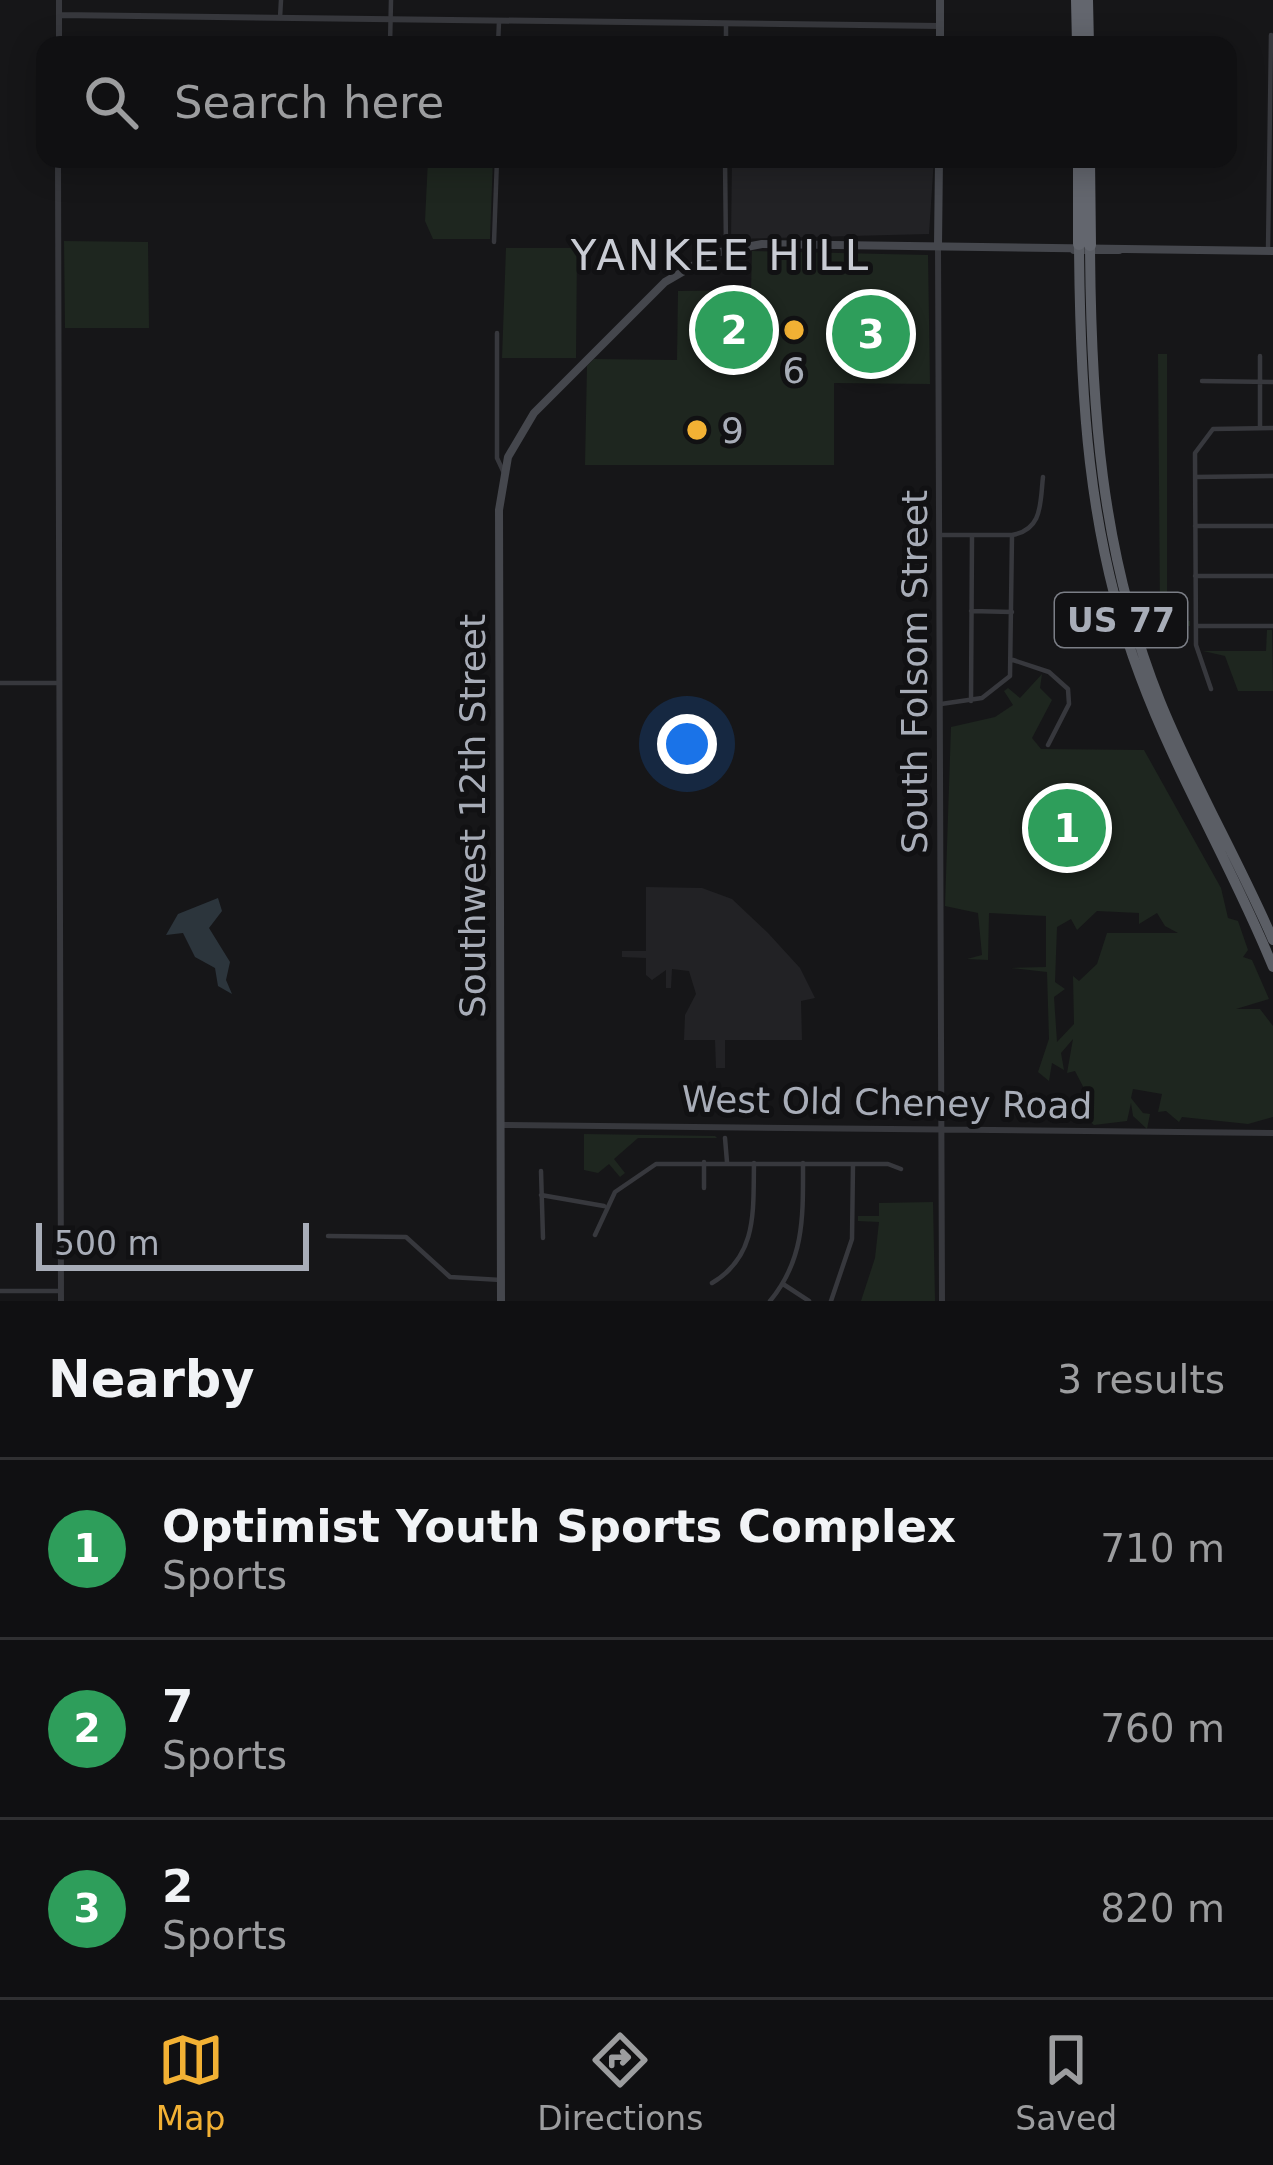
<!DOCTYPE html>
<html lang="en">
<head>
<meta charset="utf-8">
<style>
  body { margin:0; font-family:"DejaVu Sans",sans-serif; background:#1e1e20; color:#f1f3f6 }
  .scale { position:absolute; left:36px; bottom:30px; width:273px; box-sizing:border-box; padding-left:12px; border:6px solid #a8adb8; border-top:0; font-size:33px; line-height:42px; white-space:nowrap; color:#a8adb8; -webkit-text-stroke:9px #111113; paint-order:stroke }
  .you { position:absolute; left:687px; top:744px; width:42px; height:42px; margin:-30px; border:9px solid #fff; border-radius:50%; background:#1a73e8; box-shadow:0 0 0 18px #1a73e833 }
  .badge { display:grid; place-items:center; width:78px; height:78px; border-radius:50%; background:#f2b134; color:#fff; font-size:39px; font-weight:700 }
  .pin { position:absolute; translate:-50% -50%; border:6px solid #fff; box-shadow:0 3px 12px #0006 }
  .list { margin:0; padding:0; list-style:none }
  h2 { display:flex; justify-content:space-between; align-items:center; height:156px; margin:0; padding:0 48px; font-size:51px }
  h2 small { font-size:39px; font-weight:400; color:#9c9d9f }
  .list li { display:grid; grid-template-columns:78px 1fr auto; gap:36px; align-items:center; box-sizing:border-box; height:180px; padding:0 48px; border-top:3px solid #303032 }
  .list b { display:block; font-size:45px; white-space:nowrap }
  .list p { margin:0; font-size:39px; white-space:nowrap; color:#9c9d9f }
  .list em { font-size:39px; font-style:normal; color:#9c9d9f }
  .icon { flex:none; width:66px; height:66px; fill:none; stroke:currentColor; stroke-width:2; stroke-linecap:round; stroke-linejoin:round }
  .map { position:relative; flex:none; width:1273px; height:1301px; overflow:hidden }
  .search { position:absolute; background:#101012; box-shadow:0 6px 30px #0003; left:36px; right:36px; top:36px; height:132px; display:flex; align-items:center; gap:30px; box-sizing:border-box; padding:0 42px; border-radius:24px; color:#9c9d9f; font-size:45px }
  .sheet { height:696px; background:#101012 }
  nav { display:flex; justify-content:space-around; align-items:center; box-sizing:border-box; height:168px; border-top:3px solid #303032; background:#101012; font-size:33px; color:#9c9d9f }
  nav a { display:grid; justify-items:center; gap:6px }
  nav .on { color:#f2b134 }
  .map>svg:first-child { display:block }
</style>
</head>
<body>
<div class="map">
<svg width="1273" height="1301" viewBox="0 0 1273 1301">
  <rect width="100%" height="100%" fill="#161618"/>
  <!-- built -->
  <path fill="#222225" d="M732,159H934L929,234L731,239Z
    M646,887L702,888L732,899L768,933L800,968L815,998L801,1001L802,1040H725V1068H716L715,1040H684L685,1015L696,994L689,971L672,969L671,988H666V970L652,980L646,975V958L622,957V951H646Z"/>
  <!-- green -->
  <path fill="#1e261f" fill-rule="evenodd" d="M428,159H493L490,239H433L425,221Z
    M64,241L148,242L149,328H65Z
    M506,248H577L576,358H502Z
    M752,251L928,255L930,384L834,383V465H585L587,366L594,359L677,360L678,291L751,290Z
    M1158,354H1167V616L1190,621V626H1163L1160,616Z
    M1267,630H1272L1273,691H1238L1225,656L1203,651H1266Z
    M1042,674L1040,688L1052,700L1032,738L1041,749L1144,750L1221,888L1228,918L1238,921L1248,950L1243,957L1252,960L1269,999L1236,1009H1260L1273,1026V1117L1248,1124L1182,1117L1179,1122L1166,1111L1158,1112L1162,1094L1133,1089L1131,1098L1143,1113L1150,1114L1147,1129L1133,1116L1131,1103L1127,1121L1094,1125L1086,1118L1089,1098L1075,1071L1067,1073L1073,1039L1061,1053L1064,1070L1052,1063L1049,1081L1038,1072L1049,1039L1047,972L1011,968L1046,967V916L989,913L988,960L967,959L982,955L978,913L945,906L951,727L995,717L1013,705L1004,691L1008,688L1020,698ZM1097,911L1139,913V924L1157,913L1165,926L1178,933H1107L1097,964L1079,981L1073,976L1074,1024L1057,1042L1054,997L1065,989L1055,982L1057,927L1071,919L1077,930Z
    M584,1134L715,1136L717,1138H638L614,1159L625,1173L620,1177L609,1164L598,1173L584,1170Z
    M933,1202L935,1301H861L875,1258L879,1222L858,1221V1216H879V1203Z"/>
  <!-- water -->
  <path fill="#2c353c" d="M218,898L222,911L209,928L230,962L226,980L232,994L218,986L215,968L195,957L183,933L166,935L178,914Z"/>
  <g fill="none" stroke-linecap="round" stroke-linejoin="round">
    <!-- minor -->
    <path stroke="#37383d" stroke-width="4.5" d="M280,18L281,0
      M390,45L391,0
      M498,45L499,22
      M726,45V24
      M725,159L726,249
      M494,242L497,159
      M1268,251L1271,35
      M497,333V458L504,473
      M1260,356V428
      M1202,381L1273,382
      M1195,477L1273,476
      M1195,526H1273
      M940,535H1012
      M1195,576H1273
      M971,611L1012,612
      M1196,626H1273
      M1013,660L1049,672L1068,689L1069,704L1048,745
      M0,683H58
      M1211,689L1196,645L1195,453L1213,429L1273,428
      M971,701L972,535
      M941,704L982,698L1010,676L1012,535C1043,530 1040,503 1043,477
      M725,1138L727,1162
      M541,1171L543,1238
      M704,1188V1162
      M541,1195L604,1206
      M595,1235L615,1192L656,1164H888L901,1169
      M328,1236L406,1237L450,1277L501,1280
      M712,1283C758,1256 753,1210 754,1163
      M783,1284L809,1301
      M0,1291H60
      M770,1301C805,1259 803,1215 803,1163
      M831,1301L852,1239L853,1164"/>
    <!-- tertiary -->
    <path stroke="#37383d" stroke-width="6" d="M59,15L940,26
      M59,45V0
      M58,159L61,1301
      M938,245L942,1301
      M501,1125L1273,1133"/>
    <!-- secondary -->
    <path stroke="#45474d" stroke-width="8" d="M940,45V0
      M938,245L939,159
      M1074,250H1119
      M501,1301L499,510L508,457L534,413L665,282L715,253L762,244L1273,251"/>
    <!-- trunk -->
    <path stroke="#5b5e65" stroke-width="10" d="M1079,244C1080,392 1087,536 1140,676C1177,776 1233,868 1273,967
      M1090,245C1091,403 1100,552 1160,701C1193,783 1238,859 1273,940"/>
    <!-- motorway -->
    <path stroke="#63666e" stroke-width="12" d="M1077,0L1078,45
      M1087,0L1088,45
      M1079,159V244
      M1089,159L1090,245"/>
  </g>
  <!-- markers -->
  <g fill="#f2b134" stroke="#111113" stroke-width="4.5">
    <circle cx="794" cy="330" r="12"/>
    <circle cx="697" cy="430" r="12"/>
  </g>
  <g text-anchor="middle" stroke-width="10" stroke-linejoin="round" paint-order="stroke">
    <!-- shield labels -->
    <rect fill="#111113" stroke="#7b7e86" stroke-width="3" x="1055" y="593" width="132" height="54" rx="9"/>
    <g font-size="33" font-weight="bold" fill="#a8adb8">
      <text x="1121" y="632">US 77</text>
    </g>
    <!-- poi labels -->
    <g font-size="36" fill="#a8adb8" stroke="#111113">
      <text x="794" y="383">6</text>
      <text x="721" y="443" text-anchor="start">9</text>
    </g>
    <!-- street labels -->
    <g font-size="36" fill="#a8adb8" stroke="#111113">
      <text transform="translate(914 672) rotate(-90)" y="13">South Folsom Street</text>
      <text transform="translate(472 816) rotate(-90)" y="13">Southwest 12th Street</text>
      <text transform="translate(887 1102) rotate(1)" y="13">West Old Cheney Road</text>
    </g>
    <!-- quarter labels -->
    <g font-size="42" letter-spacing="3" fill="#c9ccd4" stroke="#111113">
      <text x="721" y="270">YANKEE HILL</text>
    </g>
  </g>
</svg>
<div class="scale">500 m</div>
<div class="you"></div>
<div class="pin badge" style="left:1067px;top:828px;background:#2e9e5b">1</div>
<div class="pin badge" style="left:734px;top:330px;background:#2e9e5b">2</div>
<div class="pin badge" style="left:871px;top:334px;background:#2e9e5b">3</div>
<div class="search"><svg class="icon" aria-label="search" viewBox="0 0 24 24"><circle cx="10" cy="10" r="6"/><path d="M15 15l6 6"/></svg>Search here</div>
</div>
<section class="sheet">
<h2>Nearby<small>3 results</small></h2>
<ul class="list">
<li><span class="badge" style="background:#2e9e5b">1</span><div><b>Optimist Youth Sports Complex</b><p>Sports</p></div><em>710 m</em></li>
<li><span class="badge" style="background:#2e9e5b">2</span><div><b>7</b><p>Sports</p></div><em>760 m</em></li>
<li><span class="badge" style="background:#2e9e5b">3</span><div><b>2</b><p>Sports</p></div><em>820 m</em></li>
</ul>
</section>
<nav>
<a class="on"><svg class="icon" aria-label="map" viewBox="0 0 24 24"><path d="M3 6l6-2 6 2 6-2v14l-6 2-6-2-6 2zM9 4v14M15 6v14"/></svg>Map</a>
<a><svg class="icon" aria-label="directions" viewBox="0 0 24 24"><path d="M12 3l9 9-9 9-9-9zM9 14v-3h6M13 9l2 2-2 2"/></svg>Directions</a>
<a><svg class="icon" aria-label="saved" viewBox="0 0 24 24"><path d="M7 4h10v16l-5-4-5 4z"/></svg>Saved</a>
</nav>
</body>
</html>
